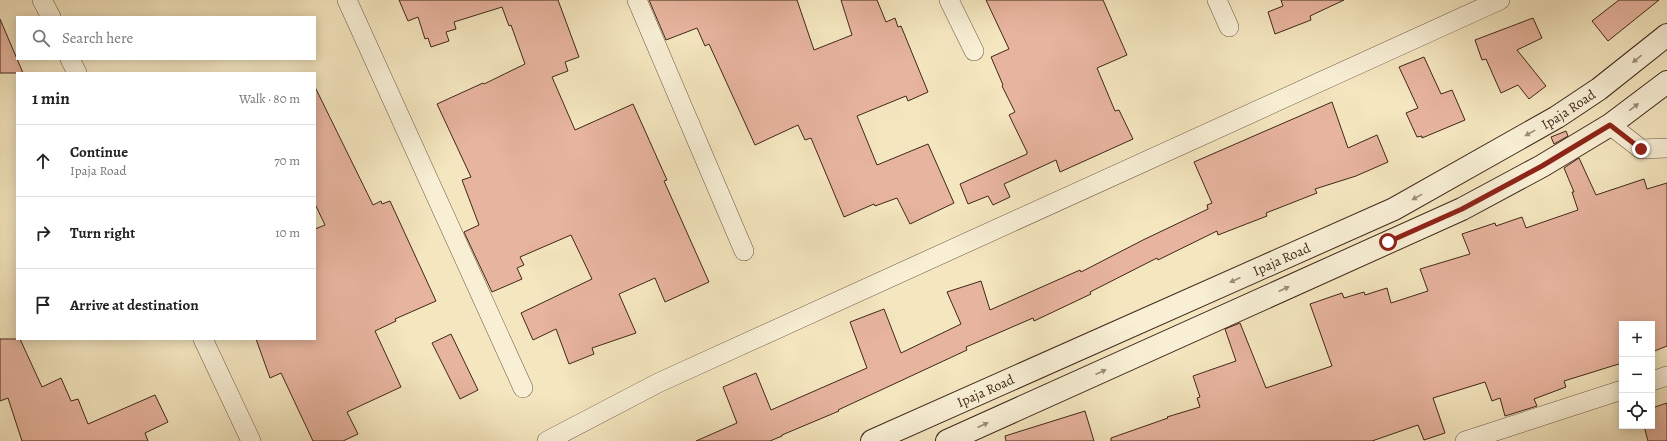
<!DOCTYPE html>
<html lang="en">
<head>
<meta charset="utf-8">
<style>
  body { margin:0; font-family:Alegreya,serif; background:#f2f2f2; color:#222 }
  .controls { position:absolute; right:12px; bottom:12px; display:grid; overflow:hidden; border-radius:0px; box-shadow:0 2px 10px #0003 }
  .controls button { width:36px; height:36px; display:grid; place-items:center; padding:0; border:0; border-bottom:1px solid #e0e0e0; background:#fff; color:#222; font:20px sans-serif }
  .stop { position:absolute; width:12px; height:12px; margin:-9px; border:3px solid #8f2418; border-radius:50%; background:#fff }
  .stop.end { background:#8f2418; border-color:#fff; box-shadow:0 1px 4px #0008 }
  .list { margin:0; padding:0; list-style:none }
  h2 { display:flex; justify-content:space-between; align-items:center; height:52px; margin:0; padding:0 16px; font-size:17px }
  h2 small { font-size:13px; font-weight:400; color:#767676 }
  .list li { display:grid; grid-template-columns:26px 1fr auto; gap:12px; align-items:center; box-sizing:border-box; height:72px; padding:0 16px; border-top:1px solid #e0e0e0 }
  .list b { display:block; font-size:15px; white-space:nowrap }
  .list p { margin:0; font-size:13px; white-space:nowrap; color:#767676 }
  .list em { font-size:13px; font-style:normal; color:#767676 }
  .icon { flex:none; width:22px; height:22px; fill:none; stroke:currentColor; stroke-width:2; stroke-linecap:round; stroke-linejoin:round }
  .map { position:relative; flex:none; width:1667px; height:441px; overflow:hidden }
  .search { position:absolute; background:#fff; box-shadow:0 2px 10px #0003; left:16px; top:16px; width:300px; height:44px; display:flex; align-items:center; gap:10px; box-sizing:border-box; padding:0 14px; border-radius:0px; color:#767676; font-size:15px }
  .panel { position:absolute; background:#fff; box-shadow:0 2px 10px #0003; left:16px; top:72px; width:300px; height:268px; border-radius:0px }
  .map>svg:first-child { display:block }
</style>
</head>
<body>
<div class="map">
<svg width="1667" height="441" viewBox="0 0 1667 441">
  <rect width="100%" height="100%" fill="#f4e6bf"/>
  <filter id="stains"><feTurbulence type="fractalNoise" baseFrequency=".005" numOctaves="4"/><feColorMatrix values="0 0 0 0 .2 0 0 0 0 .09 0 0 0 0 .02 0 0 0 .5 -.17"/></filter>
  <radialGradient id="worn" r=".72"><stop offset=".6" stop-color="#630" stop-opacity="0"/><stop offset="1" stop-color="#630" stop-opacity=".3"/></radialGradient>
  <!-- building -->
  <path fill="#e7b49e" stroke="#3f281a" d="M399,0H558L579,57L565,62L568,71L552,77L575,130L633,104L667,180L664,181L709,282L665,302L655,278L619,294L636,333L592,348L594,354L569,364L556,329L533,340L521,313L592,279L571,235L520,257L524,265L517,268L522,279L492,292L464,232L479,225L462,180L471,177L437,104L483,83L484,84L525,64L511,25L509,26L502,7L454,22L456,29L446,32L449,41L431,47L428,38L425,39L418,17L408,21Z
    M649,0H797L814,50L852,35L841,0H877L886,22L895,18L898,27L901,26L928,92L908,101L906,96L857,116L877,165L928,144L954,203L910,224L897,198L875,206L874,204L844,217L811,138L805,140L798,125L755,145L709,44L705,46L697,28L666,40Z
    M986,0H1103L1127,55L1097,68L1115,111L1119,110L1133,139L1060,172L1056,160L1004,184L1010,197L993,205L988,196L968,204L960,184L1027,154V152L1009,115L1015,112L1002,86L1003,85L991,57L1009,49Z
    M1281,0H1344L1310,16L1311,20L1275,34L1268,12L1283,6Z
    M1619,0H1659L1608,41L1592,21Z
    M1533,18L1542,38L1517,50L1546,86L1529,99L1518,85L1501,93L1486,59L1482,60L1475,40Z
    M0,19L23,73H0Z
    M1424,57L1441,94L1452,90L1465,120L1422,138V136L1417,137L1406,113L1418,108L1399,67Z
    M315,87L373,205L381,201L382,204L390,201L436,301L395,319L396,321L375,331L401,387L347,412L358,434L343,441H313L281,373L270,378L256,339H315V229L325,225L315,204Z
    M1332,102L1348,148L1377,135L1388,162L1356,176L1315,189L1317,193L1266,213L1267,216L1218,235L1217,231L1158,260L1157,258L1090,292L1091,294L1034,321L1033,318L966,347L967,350L838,410L839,411L782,435V436L770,441H696L737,423L723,387L756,373L771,410L867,368L850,322L884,309L901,353L961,324L947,292L981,281L990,310L1080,270L1081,272L1143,240L1208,209L1207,205L1212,203L1194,162Z
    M1566,131L1568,136L1554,144L1551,137Z
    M1579,158L1596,195L1644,179L1647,189L1667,183V346L1652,352V324H1622V363L1564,381L1566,387L1534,399L1537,406L1505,416L1500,398L1492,401L1485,382L1433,398L1445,433L1424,440L1418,425L1372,441H1111V438L1168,418L1167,417L1200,407L1197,398L1200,397L1193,376L1236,361L1225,329L1240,323L1266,388L1332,366L1310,304L1342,293L1344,298L1364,292L1365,295L1387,288L1391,303L1428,291L1420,269L1470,254L1462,234L1495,223L1496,226L1522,217L1526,228L1578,210L1572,192H1574L1564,168Z
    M451,334L478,390L460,399L432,343Z
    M0,339H20L42,387L61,378L71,401L78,399L88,424L155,395L168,422L145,433L148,441H22L8,398L0,401Z
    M1667,403V441H1648L1644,426H1652V408Z
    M1085,411L1094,441H1006L1005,436Z"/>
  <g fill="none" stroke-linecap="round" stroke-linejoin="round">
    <!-- minor casing -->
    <g stroke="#6c5843" stroke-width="20">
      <path id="minor" d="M42,0L51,17
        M347,0L523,388
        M637,0L744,251
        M949,0L974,51
        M1217,0L1229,27
        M70,59L77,73
        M1610,125L1641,149L1667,148
        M203,339L251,441
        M1652,381L1667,376
        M547,441L658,383L1500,0
        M1465,441L1622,390"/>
    </g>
    <!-- secondary casing -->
    <g stroke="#3f281a" stroke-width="24">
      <g id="secondary">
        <path id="s1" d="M872,441L1394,209L1557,117L1599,89L1667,35"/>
        <path d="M947,441L1462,209L1542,166L1610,125L1667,82"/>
      </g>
    </g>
    <!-- minor -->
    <use href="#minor" stroke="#f8efd5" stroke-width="19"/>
    <!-- secondary -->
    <use href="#secondary" stroke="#f8efd5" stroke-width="22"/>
  </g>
  <!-- one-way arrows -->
  <defs><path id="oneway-solid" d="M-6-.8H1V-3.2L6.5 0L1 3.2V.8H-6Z"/></defs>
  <g fill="#9c8c78">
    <use href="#oneway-solid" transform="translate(1637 59) rotate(141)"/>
    <use href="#oneway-solid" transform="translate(1634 107) rotate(-37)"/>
    <use href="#oneway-solid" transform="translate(1530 133) rotate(151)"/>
    <use href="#oneway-solid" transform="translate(1417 197) rotate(151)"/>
    <use href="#oneway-solid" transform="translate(1235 280) rotate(156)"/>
    <use href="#oneway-solid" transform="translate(1284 289) rotate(-24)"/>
    <use href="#oneway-solid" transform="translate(1101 372) rotate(-24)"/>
    <use href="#oneway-solid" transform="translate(983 425) rotate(-24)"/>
  </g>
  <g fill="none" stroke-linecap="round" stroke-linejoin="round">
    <!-- route -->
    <path stroke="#8f2418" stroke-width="5" d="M1388,242L1462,209L1542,166L1610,125L1641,149"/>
  </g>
  <g text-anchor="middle" stroke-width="3" stroke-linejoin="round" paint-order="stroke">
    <!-- street labels -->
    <g font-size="14" fill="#3f281a" stroke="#f8efd5">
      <text dy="5" stroke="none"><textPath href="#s1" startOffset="772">Ipaja Road</textPath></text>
      <text dy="5" stroke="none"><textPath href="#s1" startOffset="448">Ipaja Road</textPath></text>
      <text dy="5" stroke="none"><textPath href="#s1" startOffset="124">Ipaja Road</textPath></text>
    </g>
  </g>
  <rect width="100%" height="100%" filter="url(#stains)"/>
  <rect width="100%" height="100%" fill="url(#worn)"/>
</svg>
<div class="controls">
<button>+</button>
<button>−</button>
<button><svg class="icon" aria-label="locate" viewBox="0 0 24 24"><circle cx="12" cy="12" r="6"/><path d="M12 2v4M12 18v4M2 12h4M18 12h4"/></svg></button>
</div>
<div class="stop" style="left:1388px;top:242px"></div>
<div class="stop end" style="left:1641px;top:149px"></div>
<div class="search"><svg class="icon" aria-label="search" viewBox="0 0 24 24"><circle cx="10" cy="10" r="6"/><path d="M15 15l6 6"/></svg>Search here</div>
<section class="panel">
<h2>1 min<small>Walk · 80 m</small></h2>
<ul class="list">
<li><svg class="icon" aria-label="ahead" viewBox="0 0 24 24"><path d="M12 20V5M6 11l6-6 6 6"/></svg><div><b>Continue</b><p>Ipaja Road</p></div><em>70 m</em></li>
<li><svg class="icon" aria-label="right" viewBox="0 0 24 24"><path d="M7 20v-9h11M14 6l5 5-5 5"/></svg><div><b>Turn right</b></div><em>10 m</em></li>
<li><svg class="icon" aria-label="arrive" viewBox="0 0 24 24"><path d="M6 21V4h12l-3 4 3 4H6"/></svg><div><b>Arrive at destination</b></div></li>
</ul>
</section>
</div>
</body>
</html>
